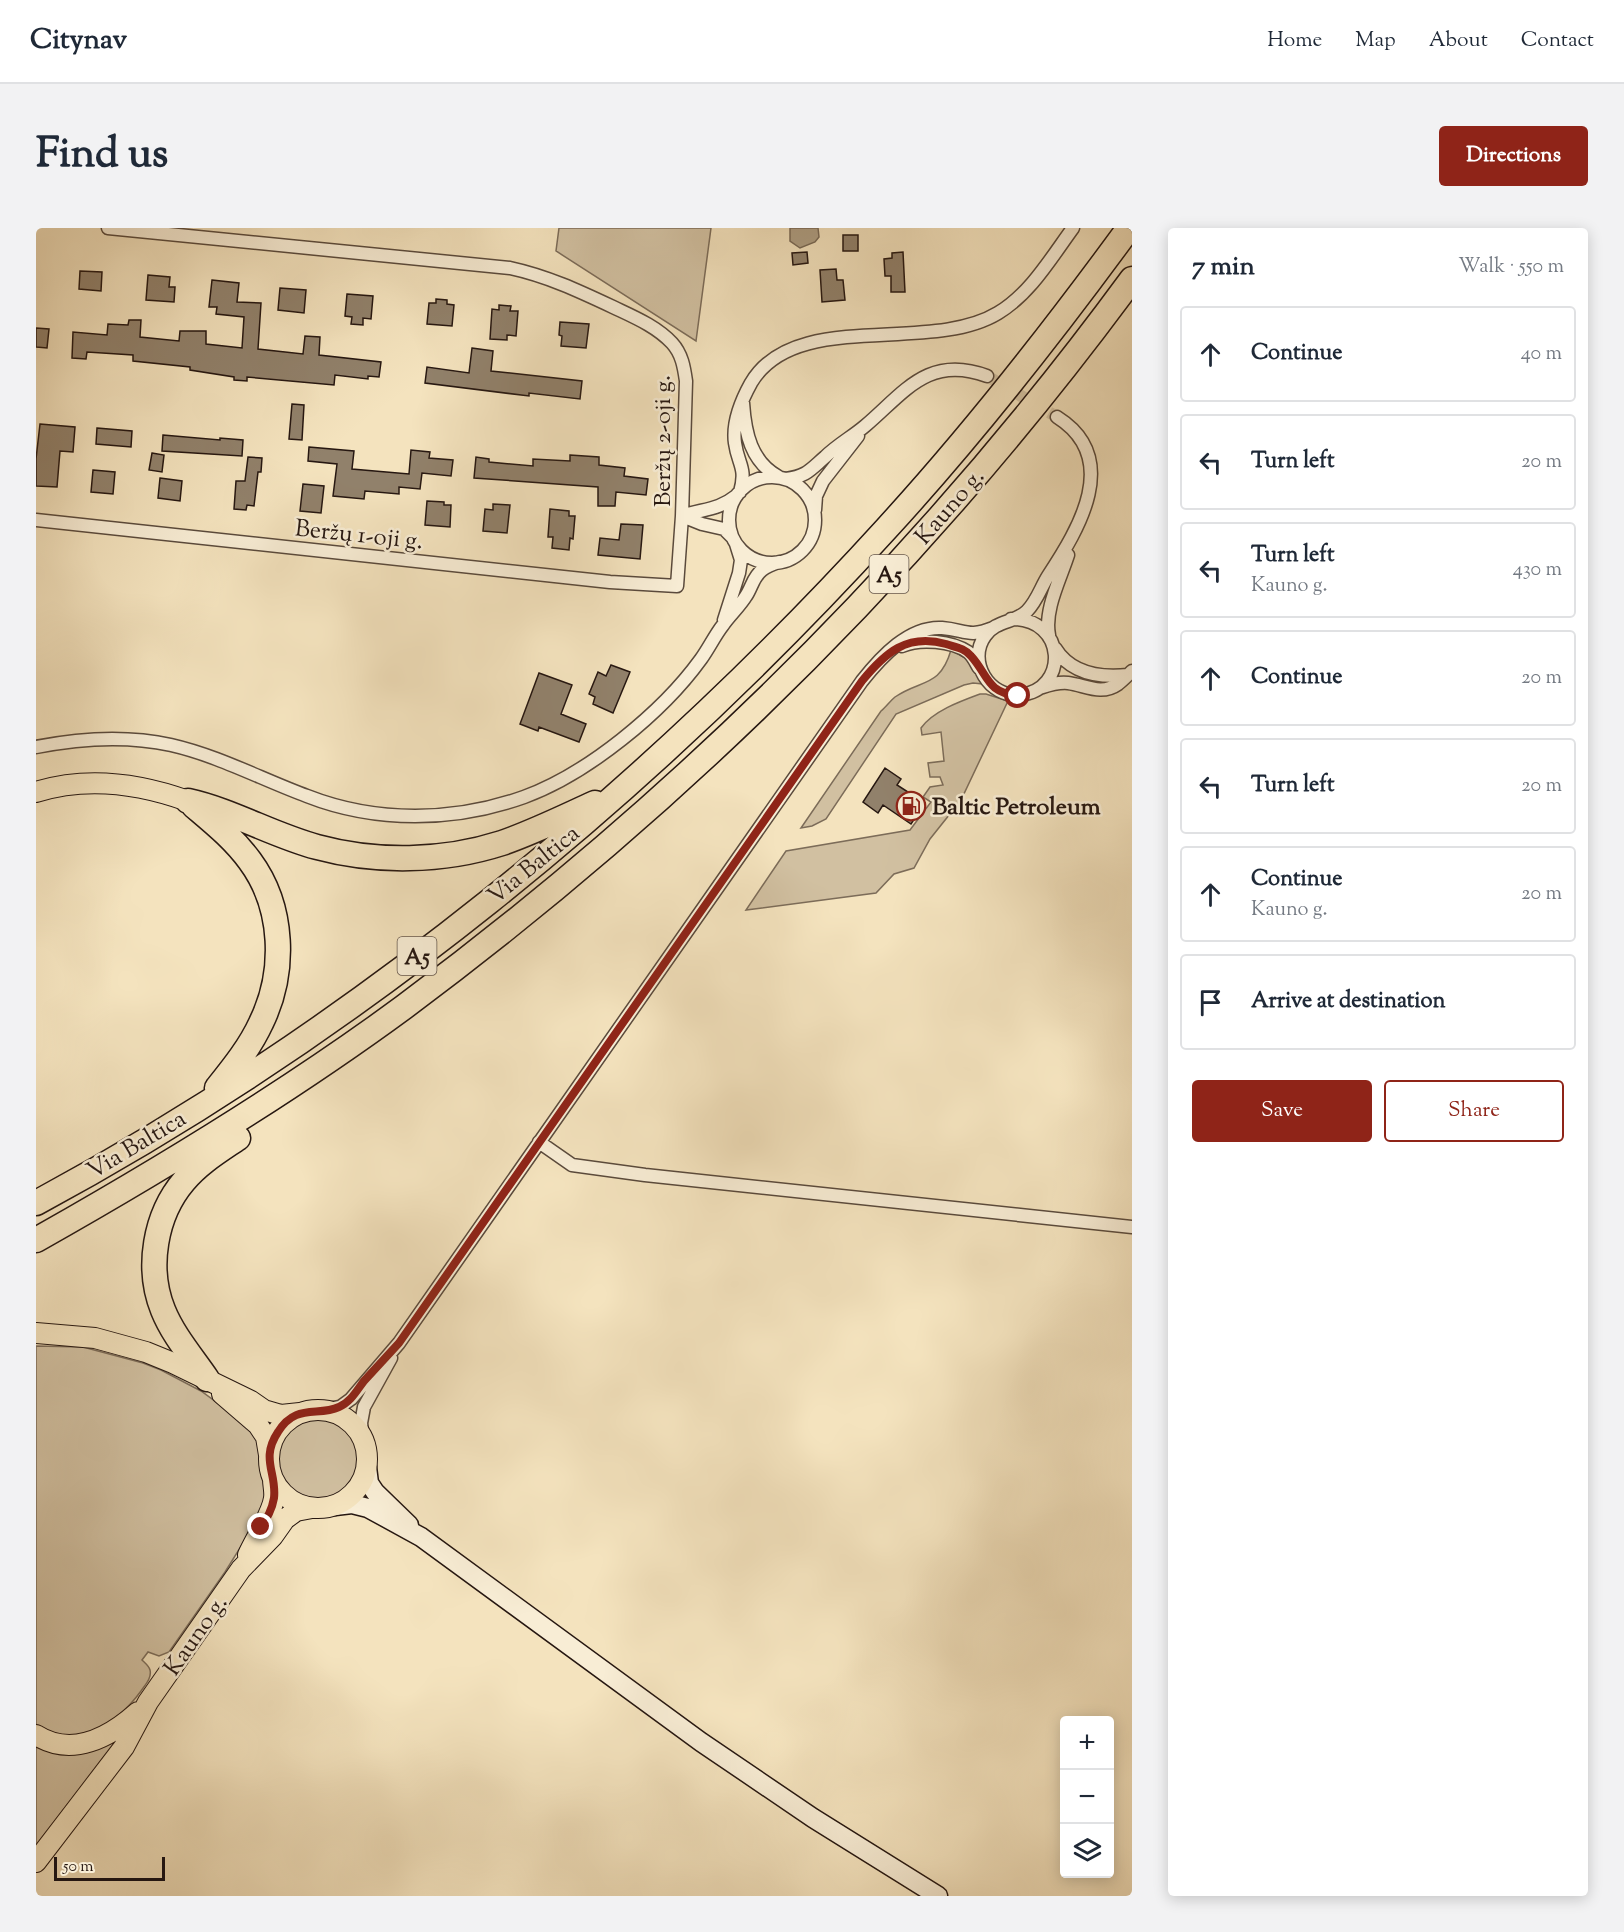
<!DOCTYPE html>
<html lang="en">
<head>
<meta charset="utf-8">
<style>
  body { margin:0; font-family:"Sorts Mill Goudy",serif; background:#f2f2f3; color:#1f2937 }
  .controls { position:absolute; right:18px; bottom:18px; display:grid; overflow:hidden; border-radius:6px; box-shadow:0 3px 15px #0003 }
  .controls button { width:54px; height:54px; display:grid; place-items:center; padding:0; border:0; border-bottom:2px solid #e0e1e3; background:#fff; color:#1f2937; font:30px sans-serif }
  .scale { position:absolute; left:18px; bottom:15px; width:111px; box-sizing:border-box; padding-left:6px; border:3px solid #261711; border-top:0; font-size:16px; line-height:21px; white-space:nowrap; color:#261711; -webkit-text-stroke:4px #f8edd5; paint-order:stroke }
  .stop { position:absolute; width:18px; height:18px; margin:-14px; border:4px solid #8f2418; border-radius:50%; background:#fff }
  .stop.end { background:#8f2418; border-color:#fff; box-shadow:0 2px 6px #0008 }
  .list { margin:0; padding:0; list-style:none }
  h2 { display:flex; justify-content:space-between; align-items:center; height:78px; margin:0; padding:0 24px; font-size:26px }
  h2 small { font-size:20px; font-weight:400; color:#747a83 }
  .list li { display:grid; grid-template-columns:39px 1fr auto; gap:18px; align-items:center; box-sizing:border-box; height:96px; margin:0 12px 12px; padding:0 12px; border:2px solid #e0e1e3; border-radius:6px }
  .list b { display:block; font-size:22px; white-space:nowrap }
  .list p { margin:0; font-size:20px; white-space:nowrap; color:#747a83 }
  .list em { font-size:20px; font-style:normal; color:#747a83 }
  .actions { display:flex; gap:12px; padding:18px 24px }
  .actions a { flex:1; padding:14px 0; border:2px solid #8f2418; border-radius:6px; text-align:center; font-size:21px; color:#8f2418 }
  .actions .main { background:#8f2418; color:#fff }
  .icon { flex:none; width:33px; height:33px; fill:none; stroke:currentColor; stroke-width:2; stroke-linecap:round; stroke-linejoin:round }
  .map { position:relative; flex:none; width:1096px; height:1668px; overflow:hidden; border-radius:6px }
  header { display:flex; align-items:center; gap:36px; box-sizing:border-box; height:84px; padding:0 30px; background:#fff; border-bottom:2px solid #e0e1e3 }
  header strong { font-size:28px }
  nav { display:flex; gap:33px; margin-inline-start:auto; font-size:21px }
  .intro { display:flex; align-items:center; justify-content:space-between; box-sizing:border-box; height:144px; padding:0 36px }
  h1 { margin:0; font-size:42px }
  .button { padding:15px 27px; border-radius:6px; background:#8f2418; color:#fff; font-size:21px; font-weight:700 }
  main { display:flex; gap:36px; padding:0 36px }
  aside { flex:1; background:#fff; border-radius:6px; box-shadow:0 3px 15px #0003 }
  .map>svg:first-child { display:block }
</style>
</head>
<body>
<header>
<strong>Citynav</strong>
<nav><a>Home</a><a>Map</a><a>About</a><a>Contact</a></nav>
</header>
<div class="intro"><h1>Find us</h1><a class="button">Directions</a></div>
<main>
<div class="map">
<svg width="1096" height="1668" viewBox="0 0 1096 1668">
  <rect width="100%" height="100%" fill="#f4e3be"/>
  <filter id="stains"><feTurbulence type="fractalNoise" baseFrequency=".00333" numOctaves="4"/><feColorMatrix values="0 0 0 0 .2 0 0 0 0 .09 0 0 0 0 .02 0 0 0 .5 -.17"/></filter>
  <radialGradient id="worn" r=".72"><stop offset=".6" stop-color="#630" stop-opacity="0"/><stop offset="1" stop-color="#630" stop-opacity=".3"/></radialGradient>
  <!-- green -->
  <path fill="#d1c0a1" stroke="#7c6c59" stroke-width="1.5" d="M523,0H675L660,113L520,23Z
    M915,422L933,432L948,456L937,455L928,457L860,486L790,591L776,598L765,600L845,483C850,479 854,473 859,469C885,451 904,460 915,422Z
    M944,466H950L972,473L925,572L894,611L878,640L858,646L840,665L710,682L750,623L874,602L895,574L887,569L894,559L907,557L904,549H894L892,535L908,533L905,504L886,507L885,500C897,483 925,473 944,466Z
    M0,1118L47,1119L107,1135L125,1142L165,1163L210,1196L225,1218V1238L230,1267L224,1288L189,1344L133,1424L123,1428L112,1424L106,1432C109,1435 113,1438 114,1442C116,1450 109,1457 105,1463C81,1496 39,1523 0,1496Z
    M241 1232a41 41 0 1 1 82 0a41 41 0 1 1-82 0Z
    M85,1508L0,1617V1515Z"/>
  <!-- water -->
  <path fill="#ae9e83" stroke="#786855" stroke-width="1.5" d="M754,0H782L783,9L779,14L764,20L754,13Z"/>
  <!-- building -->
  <path fill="#91816b" stroke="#261711" stroke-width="1.5" d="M807,7H822V23H807Z
    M771,24L772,35L757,37L756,25Z
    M867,24L869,64H855V48H849L848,31L856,30V25Z
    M800,41L801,52H807L809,72L786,74L784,42Z
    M44,43L66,44L65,63L43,61Z
    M112,47L134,49L133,59H139L138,74L110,72Z
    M176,52L203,55L201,74L225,75L222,121L267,126L269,108L284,109L283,127L345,134L343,149L332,148V151L299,147L298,157L211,149V153L198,152V149L154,142V139L97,133V127L51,124L50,131L36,130L37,104L71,107L72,96L92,97L93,92H105L104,109L143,113L144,103H170V116L206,120L208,89L180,86L181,79H173Z
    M244,60L270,62L268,85L242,82Z
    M311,66L337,68L335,91L327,90V97L315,96L316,89L309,88Z
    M400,71L411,72V76L418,77L416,98L391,96L393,75H400Z
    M463,77L475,78L474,83H482L480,108L471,107V112L454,111L456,81L463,82Z
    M524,94L553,96L550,120L525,118L526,108L523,107Z
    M0,100L13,101L11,120L0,119Z
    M436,120L457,123L455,143L546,153L544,171L493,165V168L389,155L391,139L433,145Z
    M256,176L268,177L266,212L253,211Z
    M4,196L39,199L37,224L24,223L21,259L0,258V231Z
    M61,200L96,203L95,219L60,216Z
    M127,207L184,212V210L207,212L206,228L126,223Z
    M273,219L318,223L316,241L373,246L375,222L394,224L393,230L417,232L415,248L386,245L384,261L363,259V266L329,263L328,271L297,268L301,236L272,233Z
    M116,225L128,227L126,244L113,242Z
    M534,227L563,229V237L589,240L588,248L612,251L610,267L580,264L579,278H562V259L438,250L440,229L453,231V234L497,238V231L534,233Z
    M212,229L226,230L225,244H222L218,278L211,277L210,282L198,281L200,253H209Z
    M57,242L79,244L77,266L55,264Z
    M124,250L146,253L144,273L122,270Z
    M267,256L288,258L285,285L264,283Z
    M391,273L408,274V277H415L414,299L389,297Z
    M457,276L474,277L471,305L447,303L449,281L457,282Z
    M514,281L533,283V288H539L537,311L534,310L533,322L516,320L517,309H512Z
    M585,296L607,297L604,331L562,327L564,310L583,312Z
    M575,437L594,444L577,485L557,476L559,469L553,466L562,444L570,448Z
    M503,445L536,457L525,486L550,496L543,514L503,499L502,503L484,496Z
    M849,540L865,551L861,557L889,575L875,596L847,577L842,585L827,574Z"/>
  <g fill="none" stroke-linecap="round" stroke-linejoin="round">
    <!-- minor-tunnel -->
    <path stroke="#d5c4a4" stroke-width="12" stroke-dasharray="12 6" stroke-linecap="butt" d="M951,148L1021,189"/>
    <!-- minor casing -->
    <g stroke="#5a4a3c" stroke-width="15">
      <path id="minor" d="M707,175C709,205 715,234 743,249
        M693 292a43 43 0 1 1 86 0a43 43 0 1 1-86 0Z
        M750,251C771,248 774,242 789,229C801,217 816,209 829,198C868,165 892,126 951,148
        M704,264C711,239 702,237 699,215C696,194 705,173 715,155C759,80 893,127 962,85C994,66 1015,30 1037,0
        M779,282L780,268L787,253L822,208
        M646,288C666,281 683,282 700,268
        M646,288L666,296L688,301L696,309
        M0,292L574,354L641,358L646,288L650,153C648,139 646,126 636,115C620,98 598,89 577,79C543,63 511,48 474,40L72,0
        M975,391C1031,390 1033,462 984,467C953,470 931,433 949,408C960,392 979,395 991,383C1001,373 1005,359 1012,348C1043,301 1086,230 1021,189
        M688,392L703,345L705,332L700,316
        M1013,407C1008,382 1024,352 1032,327
        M866,418C884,410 916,413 932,424C937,428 940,435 943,440
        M1019,420C1035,446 1064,450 1092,447
        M1004,460C1013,457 1021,454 1032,455C1049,457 1065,468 1082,456C1087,452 1092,447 1096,443
        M0,519C45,510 90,507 135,517C183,528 225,551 271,568C340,595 418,594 488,569C551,546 626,485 665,431C673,420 679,407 687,397C694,387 704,378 710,368C716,359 717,349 726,342C731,338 737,336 743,334
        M503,914L536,937L609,947L1096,999
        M286,1182L304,1179L315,1171L363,1115L826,453C845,429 873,398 906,400C930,402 932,410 957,400
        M327,1211L325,1195L328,1179L355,1130"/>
    </g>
    <!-- secondary casing -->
    <g stroke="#261711" stroke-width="21">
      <path id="secondary" d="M331,1239L333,1255L339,1264L373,1297
        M299,1278L316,1276L332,1280L385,1309L665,1514L777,1590L902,1668"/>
    </g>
    <!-- primary casing -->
    <g stroke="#261711" stroke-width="22">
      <path id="primary" d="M0,564C51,548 102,555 152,573
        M0,1105L59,1110L110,1124L137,1135L215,1173L228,1182L245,1187L264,1185
        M186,1166L222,1197L230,1209L233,1227
        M233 1231a49 49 0 1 1 98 0a49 49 0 1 1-98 0Z
        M212,1327C219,1311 236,1286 238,1270C239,1264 237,1257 237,1251
        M0,1507C36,1530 74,1509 102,1484
        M0,1634L88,1519L112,1474L205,1341L237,1308L249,1291L260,1283L276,1280"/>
    </g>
    <!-- motorway casing -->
    <g stroke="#261711" stroke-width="27">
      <path id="motorway" d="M152,573C197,583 236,607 281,619C340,635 407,634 466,615C498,604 528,589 559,575
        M158,578C178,595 198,611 214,633C248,679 250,744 225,795C214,819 197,840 181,860
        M0,975C316,805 610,565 851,300C938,205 1017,104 1093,0
        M0,1012C126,941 251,865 368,779C645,573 892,329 1096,51
        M171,1151C156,1129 137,1107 127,1082C110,1040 119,987 148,953C163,935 183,923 202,910"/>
    </g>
    <!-- minor -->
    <use href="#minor" stroke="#f8edd5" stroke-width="12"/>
    <!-- secondary -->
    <use href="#secondary" stroke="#f8edd5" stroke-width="18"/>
    <!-- primary -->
    <use href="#primary" stroke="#f4e3be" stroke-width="20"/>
    <!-- motorway -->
    <use href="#motorway" stroke="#f4e3be" stroke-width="24"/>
  </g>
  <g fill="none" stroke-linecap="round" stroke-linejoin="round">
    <!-- route -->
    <path stroke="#8f2418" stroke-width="8" d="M225,1299C231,1290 236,1282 238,1270C241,1245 224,1231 242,1204C260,1175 281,1189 303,1179C315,1174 321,1162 328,1153C340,1140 351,1128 363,1115L826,453C849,425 871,405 910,416C919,419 929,420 935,428C953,448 950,464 982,468"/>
  </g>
  <!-- icons -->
  <defs>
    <g id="fuel-ring" transform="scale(1.5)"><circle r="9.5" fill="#f8edd5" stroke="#8f2418" stroke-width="1.5"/><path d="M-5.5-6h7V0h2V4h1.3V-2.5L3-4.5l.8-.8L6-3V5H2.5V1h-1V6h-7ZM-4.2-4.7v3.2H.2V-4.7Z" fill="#8f2418"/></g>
  </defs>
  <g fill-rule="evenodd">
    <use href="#fuel-ring" x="875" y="578"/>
  </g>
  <g text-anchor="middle" stroke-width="5" stroke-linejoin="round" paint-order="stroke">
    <!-- shield labels -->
    <g fill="#f8edd5" stroke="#65574c" stroke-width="1.5">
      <rect x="833.5" y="327" width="39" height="38" rx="4.5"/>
      <rect x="361.5" y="709" width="39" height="38" rx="4.5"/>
    </g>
    <g font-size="22" font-weight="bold" fill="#261711">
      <text x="853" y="354">A5</text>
      <text x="381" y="736">A5</text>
    </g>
    <!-- street labels -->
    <g font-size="24" fill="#261711" stroke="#f8edd5">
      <text transform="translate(626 213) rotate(-90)" y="8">Beržų 2-oji g.</text>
      <text transform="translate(913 278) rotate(-49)" y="8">Kauno g.</text>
      <text transform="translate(323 306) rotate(6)" y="8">Beržų 1-oji g.</text>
      <text transform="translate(497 636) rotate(-39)" y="8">Via Baltica</text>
      <text transform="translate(100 916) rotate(-31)" y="8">Via Baltica</text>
      <text transform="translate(159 1407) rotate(-55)" y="8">Kauno g.</text>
    </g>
    <!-- poi labels -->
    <g font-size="24" font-weight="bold" fill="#261711" stroke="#f8edd5" text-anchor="start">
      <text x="896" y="586">Baltic Petroleum</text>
    </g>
  </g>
  <rect width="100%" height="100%" filter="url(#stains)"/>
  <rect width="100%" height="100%" fill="url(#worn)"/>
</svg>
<div class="controls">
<button>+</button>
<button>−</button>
<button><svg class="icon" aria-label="layers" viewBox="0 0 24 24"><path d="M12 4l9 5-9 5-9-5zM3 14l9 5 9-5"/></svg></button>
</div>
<div class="scale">50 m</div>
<div class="stop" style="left:982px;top:468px"></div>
<div class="stop end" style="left:225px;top:1299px"></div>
</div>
<aside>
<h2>7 min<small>Walk · 550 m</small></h2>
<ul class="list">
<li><svg class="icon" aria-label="ahead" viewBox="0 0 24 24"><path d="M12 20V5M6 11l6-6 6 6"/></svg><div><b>Continue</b></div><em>40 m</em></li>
<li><svg class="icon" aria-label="left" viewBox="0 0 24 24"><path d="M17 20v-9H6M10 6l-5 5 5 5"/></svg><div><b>Turn left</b></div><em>20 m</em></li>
<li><svg class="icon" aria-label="left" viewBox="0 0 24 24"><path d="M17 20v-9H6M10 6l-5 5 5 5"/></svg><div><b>Turn left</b><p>Kauno g.</p></div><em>430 m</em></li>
<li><svg class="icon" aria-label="ahead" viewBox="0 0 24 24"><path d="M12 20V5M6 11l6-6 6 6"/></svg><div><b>Continue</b></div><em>20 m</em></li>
<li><svg class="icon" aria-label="left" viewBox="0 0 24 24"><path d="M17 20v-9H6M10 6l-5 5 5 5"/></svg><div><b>Turn left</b></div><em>20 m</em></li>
<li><svg class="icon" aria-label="ahead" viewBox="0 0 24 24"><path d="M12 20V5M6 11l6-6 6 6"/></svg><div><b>Continue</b><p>Kauno g.</p></div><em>20 m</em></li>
<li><svg class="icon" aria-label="arrive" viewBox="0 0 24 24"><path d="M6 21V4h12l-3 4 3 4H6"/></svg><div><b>Arrive at destination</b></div></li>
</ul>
<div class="actions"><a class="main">Save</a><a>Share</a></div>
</aside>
</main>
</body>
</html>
